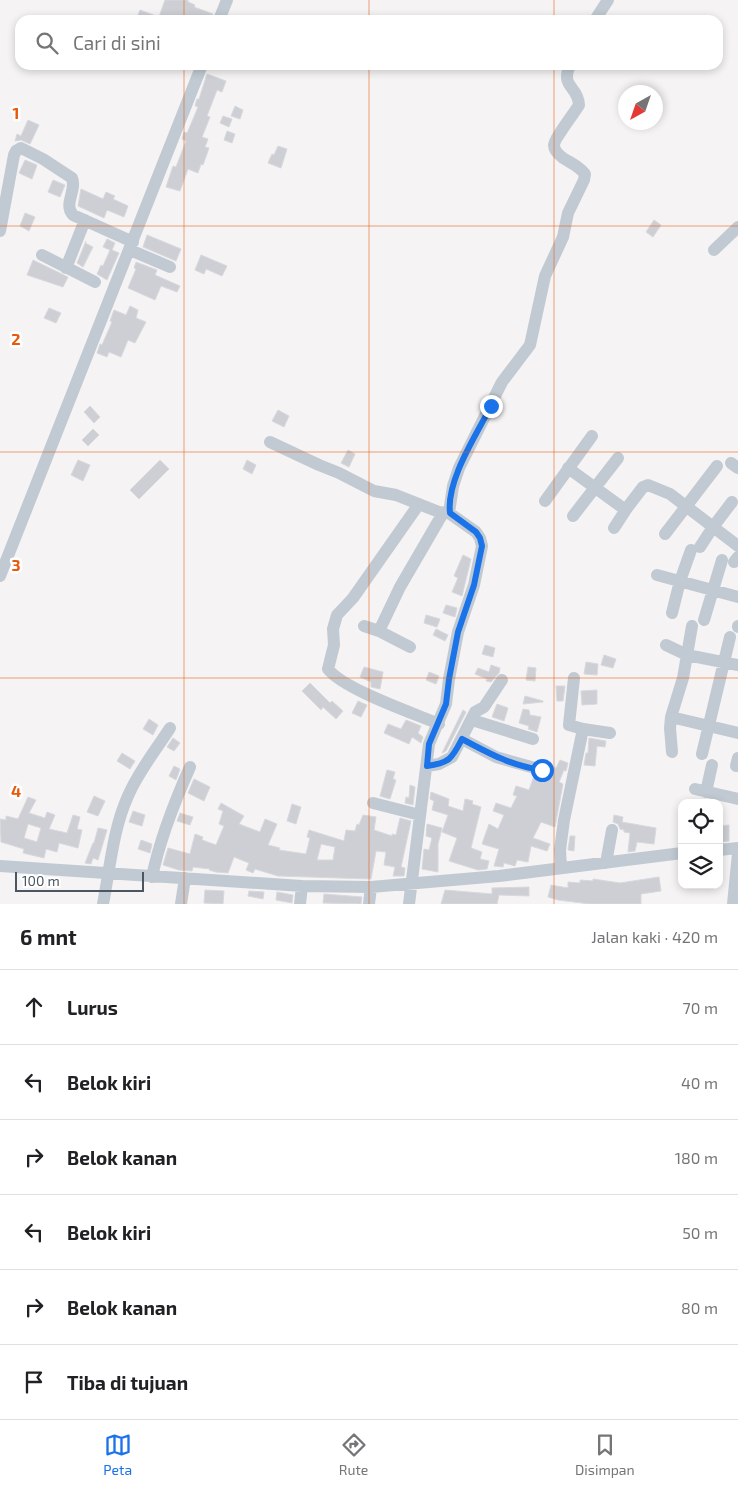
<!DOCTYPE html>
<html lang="id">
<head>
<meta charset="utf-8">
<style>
  body { margin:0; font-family:"Exo 2",sans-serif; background:#f2f2f2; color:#202124 }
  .controls { position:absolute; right:15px; bottom:15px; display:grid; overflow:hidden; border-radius:10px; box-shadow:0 2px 8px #0003 }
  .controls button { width:45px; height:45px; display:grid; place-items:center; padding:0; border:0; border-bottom:1px solid #e0e0e0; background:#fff; color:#202124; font:25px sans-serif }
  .compass { position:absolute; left:618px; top:85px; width:45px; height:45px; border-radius:50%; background:#fff; box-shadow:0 2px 8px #0003; rotate:220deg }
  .scale { position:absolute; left:15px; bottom:12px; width:129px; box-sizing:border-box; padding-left:5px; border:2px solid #4a5661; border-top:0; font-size:14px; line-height:18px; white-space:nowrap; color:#4a5661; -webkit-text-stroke:4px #fff; paint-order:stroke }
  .stop { position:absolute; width:15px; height:15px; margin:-11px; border:4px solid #1a73e8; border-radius:50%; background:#fff }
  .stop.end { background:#1a73e8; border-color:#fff; box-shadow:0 1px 5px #0008 }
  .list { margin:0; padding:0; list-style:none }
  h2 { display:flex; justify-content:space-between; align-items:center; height:65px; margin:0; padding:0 20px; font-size:21px }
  h2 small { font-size:16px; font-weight:400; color:#757577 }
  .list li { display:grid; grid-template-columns:32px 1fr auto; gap:15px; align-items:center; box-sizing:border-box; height:75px; padding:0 20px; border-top:1px solid #e0e0e0 }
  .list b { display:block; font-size:19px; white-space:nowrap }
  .list em { font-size:16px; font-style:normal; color:#757577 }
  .icon { flex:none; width:28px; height:28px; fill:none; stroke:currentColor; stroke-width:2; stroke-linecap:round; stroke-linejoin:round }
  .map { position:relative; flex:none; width:738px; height:904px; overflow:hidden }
  .search { position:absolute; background:#fff; box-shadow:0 2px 8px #0003; left:15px; right:15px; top:15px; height:55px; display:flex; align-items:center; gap:12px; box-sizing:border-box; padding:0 18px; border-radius:15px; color:#757577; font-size:19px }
  .sheet { height:515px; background:#fff }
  nav { display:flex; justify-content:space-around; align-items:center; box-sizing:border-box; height:70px; border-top:1px solid #e0e0e0; background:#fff; font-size:14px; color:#757577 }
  nav a { display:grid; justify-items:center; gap:2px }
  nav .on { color:#1a73e8 }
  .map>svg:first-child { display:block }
</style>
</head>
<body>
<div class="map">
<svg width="738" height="904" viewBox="0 0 738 904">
  <rect width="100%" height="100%" fill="#f5f3f3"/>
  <!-- building -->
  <path fill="#cdcfd5" stroke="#d7d9de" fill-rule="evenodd" d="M165,0H188V2L195,5L194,7L213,14L211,20H142L137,18L140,10L159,17Z
    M207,74L226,81L222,92L217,90L207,116L210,117L202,137L208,139L205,147L209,148L203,165L201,164L198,173L188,169L180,191L166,187L173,166L176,167L186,141L182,139L184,132L187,133L191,124L198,107L195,106L197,99H199Z
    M235,106L243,110L240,119L231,116Z
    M223,116L232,119L229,127L220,123Z
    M28,120L39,125L30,144L21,140L15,141L17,134L21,136Z
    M227,131L235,134L232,143L224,140Z
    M278,146L287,149L281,168L268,163L272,154L274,155Z
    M25,160L37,165L32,179L19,173Z
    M53,180L65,185L60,197L48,192Z
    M81,189L103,199L106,192L115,196L113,199L128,206L124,217L107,210L104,218L78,206Z
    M25,213L35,217L29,231L20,226Z
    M654,220L661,225L653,237L646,232Z
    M147,235L181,249L176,261L143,247Z
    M107,239L115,243L112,250L119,253L107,280L97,274L101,265L103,266L110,250L103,247Z
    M86,241L85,243L93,247L83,267L77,263Z
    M201,255L227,266L222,276L206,269L204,274L195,270Z
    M33,260L68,277L63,287L27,275Z
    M136,262L157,270L155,275L180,286L177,292L161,286L155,300L128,288L136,269L134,268Z
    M130,306L138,310L136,318L146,322L135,343L128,340L121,357L109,352L107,357L97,353L100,344L102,345L112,322L110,321L114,310L126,315Z
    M49,308L61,313L56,323L44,318Z
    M90,406L100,417L94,423L84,412Z
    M278,410L289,416L284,427L272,421Z
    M93,429L99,435L88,446L82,440Z
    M348,450L355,454L349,467L341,463Z
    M78,460L90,465L83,481L71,475Z
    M160,460L169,469L139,499L130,490Z
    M247,460L256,465L252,474L243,469Z
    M463,555L471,559L462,596L452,592L458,578L454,576Z
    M446,605L457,608L455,617L443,613Z
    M426,615L440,619L437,627L424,623Z
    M436,629L448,635L445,641L433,635Z
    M485,645L495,648L493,657L482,654Z
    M604,655L616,659L613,668L601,665Z
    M586,662L598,664L597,675L584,674Z
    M491,665L500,668L499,673L491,682L486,681L487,679L475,674L478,668L489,672Z
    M364,667L383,672L380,689L371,687V682L360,677Z
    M528,667L536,668L535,681L526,680Z
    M429,672L439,676L436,684L426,680Z
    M310,683L330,703L332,701L343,711L336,719L323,707L321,710L302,691Z
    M556,686H565L563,701H557Z
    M597,690V704L582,705L581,691Z
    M525,696L543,701V702L523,704Z
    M358,701L367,705L361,717L352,713Z
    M497,704L508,708L504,721L492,717Z
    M523,709L529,710L530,715L541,717L537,732L528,729L529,726L519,723Z
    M463,710L466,712L446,751L442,753Z
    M149,719L158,725L153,735L143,729Z
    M406,720L421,726L418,733L423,737L421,743L412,737L409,744L384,733L388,724L401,729Z
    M173,738L180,743L174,751L167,747Z
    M589,738L606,741L605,747L597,746L595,766L584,765L586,753H588Z
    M122,753L135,761L130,769L117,761Z
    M560,760L568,763L566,771L564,770L559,782L563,784L555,827L541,822L533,838L550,844L547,851L531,846L528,862L517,860L515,866L504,863L503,867L494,866L499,849L482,844L489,824L498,829L504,815L493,811L496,803L511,808L517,796L513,795L516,786L529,790L534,776L544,778L547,776L550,772L548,765L556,768Z
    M174,766L180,769L176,780L169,776Z
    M387,770L395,772L393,779L396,780L390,799L380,796Z
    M194,779L210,787L204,801L188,793Z
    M410,785L415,787L413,805L405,803L406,797L409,798Z
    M431,792L449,799L448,806L463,811L465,799L473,801L472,804L481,807L471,848L482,852L480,859L489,861L487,869L478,870L449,861L457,838L442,832L448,815L432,810L434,801L430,799Z
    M94,796L105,801L98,816L87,812Z
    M28,797L36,800L29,813L45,818L47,812L55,815L49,829L67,833L73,815L80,817L77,829L82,830L78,848L59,843L57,852L46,849L44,858L23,853L24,849L1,842L0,819L6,820V816L18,819ZM28,824L41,828L37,842L24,838Z
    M221,803L244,816L239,824L260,832L265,819L277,824L268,845L280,848L279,850L306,854L310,838L307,837L309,830L344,841L346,830L355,831L357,824L359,825L363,815L376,817L374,830L392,836V834L396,835L400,818L411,821L401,867L405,868L404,876H393L395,867L384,865L386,852L376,851L371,879L278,876L255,869L253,873L246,870L249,863L234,857L228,873L216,872L209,870L210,869L193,867L192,871L179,870L163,865L168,848L190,854L195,834L203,837L202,840L216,845L224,826L219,824L223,811L218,809ZM321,844L335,847L333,860H317Z
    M292,804L301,807L296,824L287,821Z
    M133,811L145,815L142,826L129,822Z
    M180,813L193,817L190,825L177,821Z
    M614,815L623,817L622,822L656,828L654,844L637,842L635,851L628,852L630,833L624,832V830L620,829L618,824L613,822Z
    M427,824L442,828L438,844V872L422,869L424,849L429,850L432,838L426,836Z
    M729,825V841L719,842V826Z
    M98,828L107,830L98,860L93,858L91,864L85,863L93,843H94Z
    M570,836H575L574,851L568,850Z
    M141,840L152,844L150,853L138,849Z
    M659,877L661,891L641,894V904H590L558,900L548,897L551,885L568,888V882L580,883V880L593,881V879L620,883Z
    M529,887V896L499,895L497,904H441L445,890L492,894V888Z
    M205,890L224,891L223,904L204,903Z
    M249,891L264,892L263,899L248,896Z
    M277,892L293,895L292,903L276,900Z
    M324,894L362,897L361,904L323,903Z"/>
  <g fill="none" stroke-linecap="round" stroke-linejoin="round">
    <!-- minor -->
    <path stroke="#c1cad2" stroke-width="12" d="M219,20L227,0
      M595,20L608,0
      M0,231L14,155L16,151L21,148L43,159L72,178C77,191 63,204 73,215L133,242
      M130,250L170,267
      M714,250L738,227
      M42,255L95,282
      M66,268L85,220
      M270,442L319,465L339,473L374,491L396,495L439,512L449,513
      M731,463L738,468
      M568,468L623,508H627L643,487L648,485L670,494L738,546
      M545,501L592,436
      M419,504L353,598L337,615L333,629L334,645L328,669C343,689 413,713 439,724
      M573,516L618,458
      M614,528L627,508
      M665,534L717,466
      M700,547L713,527L732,502
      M734,562L738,557
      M657,575L738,597
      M0,576L202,65
      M672,613L680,581L691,550
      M704,620L722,560
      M364,626L379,631L410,647
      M738,627V626
      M379,631L400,587L443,513
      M666,645L687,655L738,665
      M574,678L569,725L583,729L610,733
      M671,717L738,733
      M472,720L533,739
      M462,739L496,757L542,770
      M672,752L670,728L671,717L683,678L692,626
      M702,754L730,637
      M427,766L439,764L452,757L475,712L484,707L502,680
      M736,766L738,758
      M695,789L738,799
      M706,792L712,765
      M373,803L420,815
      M719,850L738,848
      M606,863L612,830
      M0,866L302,886L371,887L499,876L682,853
      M561,868L560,850L564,820L583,729
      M152,877C160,838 174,803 190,767
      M103,904C110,868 113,829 128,796C138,772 156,750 170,728
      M181,904L185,878
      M300,904L302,886
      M369,904L371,887
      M409,904L429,744L446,704L449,679L458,632L474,585L482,546L480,538L476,532L449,513L453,486L459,468L502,382L530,345L545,276L563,237L568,213L584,180L585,174C579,166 571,163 563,158C559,155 554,151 554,145C554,139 575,112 579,105C578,85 560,88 570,65
      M733,904L738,853"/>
  </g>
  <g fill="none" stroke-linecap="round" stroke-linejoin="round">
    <!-- route -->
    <path stroke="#1a73e8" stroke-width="6" d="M491,406C477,434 446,480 450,513L476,532L480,538L482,546L474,585L458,632L449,679L446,704L429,744L427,766C450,763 452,758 462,739C488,753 512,766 542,770"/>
  </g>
  <!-- grid -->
  <path fill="none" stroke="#e8590c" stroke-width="1" stroke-opacity="0.55" d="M184,0V20M369,0V20M554,0V20M184,65V904M369,65V904M554,65V904M0,226H738M0,452H738M0,678H738"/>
  <g font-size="16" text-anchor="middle" font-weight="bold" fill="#e8590c" stroke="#fff" stroke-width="5" stroke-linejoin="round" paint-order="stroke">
    <text x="16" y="119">1</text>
    <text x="16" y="345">2</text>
    <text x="16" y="571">3</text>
    <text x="16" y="797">4</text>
  </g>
</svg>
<div class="controls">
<button><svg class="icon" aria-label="locate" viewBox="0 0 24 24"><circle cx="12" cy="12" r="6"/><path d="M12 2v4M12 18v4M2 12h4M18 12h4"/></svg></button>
<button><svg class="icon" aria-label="layers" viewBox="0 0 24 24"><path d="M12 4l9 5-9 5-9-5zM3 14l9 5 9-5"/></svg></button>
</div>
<svg class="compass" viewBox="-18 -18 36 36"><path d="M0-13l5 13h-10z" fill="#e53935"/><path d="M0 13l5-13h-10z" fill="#757577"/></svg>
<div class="scale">100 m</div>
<div class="stop" style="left:542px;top:770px"></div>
<div class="stop end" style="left:491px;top:406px"></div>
<div class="search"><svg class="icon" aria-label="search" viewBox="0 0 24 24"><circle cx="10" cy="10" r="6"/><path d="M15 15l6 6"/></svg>Cari di sini</div>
</div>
<section class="sheet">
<h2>6 mnt<small>Jalan kaki · 420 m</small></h2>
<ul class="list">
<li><svg class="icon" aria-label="ahead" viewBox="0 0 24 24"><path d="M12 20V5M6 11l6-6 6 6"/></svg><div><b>Lurus</b></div><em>70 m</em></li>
<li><svg class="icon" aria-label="left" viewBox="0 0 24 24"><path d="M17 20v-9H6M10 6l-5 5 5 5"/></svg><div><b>Belok kiri</b></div><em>40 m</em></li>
<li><svg class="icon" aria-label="right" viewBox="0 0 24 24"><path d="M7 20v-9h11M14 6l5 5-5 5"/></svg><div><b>Belok kanan</b></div><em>180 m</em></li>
<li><svg class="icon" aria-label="left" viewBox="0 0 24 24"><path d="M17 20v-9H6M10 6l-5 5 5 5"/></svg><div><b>Belok kiri</b></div><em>50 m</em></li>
<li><svg class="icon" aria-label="right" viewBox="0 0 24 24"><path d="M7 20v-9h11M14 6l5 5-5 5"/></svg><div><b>Belok kanan</b></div><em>80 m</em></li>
<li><svg class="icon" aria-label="arrive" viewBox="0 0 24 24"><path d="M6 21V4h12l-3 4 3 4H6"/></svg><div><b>Tiba di tujuan</b></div></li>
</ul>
</section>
<nav>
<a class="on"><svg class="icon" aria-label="map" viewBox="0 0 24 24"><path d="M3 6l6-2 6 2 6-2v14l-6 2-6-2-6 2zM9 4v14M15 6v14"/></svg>Peta</a>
<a><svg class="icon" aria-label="directions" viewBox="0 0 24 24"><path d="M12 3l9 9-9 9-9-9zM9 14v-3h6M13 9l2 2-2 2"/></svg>Rute</a>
<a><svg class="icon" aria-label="saved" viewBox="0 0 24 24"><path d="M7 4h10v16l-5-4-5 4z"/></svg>Disimpan</a>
</nav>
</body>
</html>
